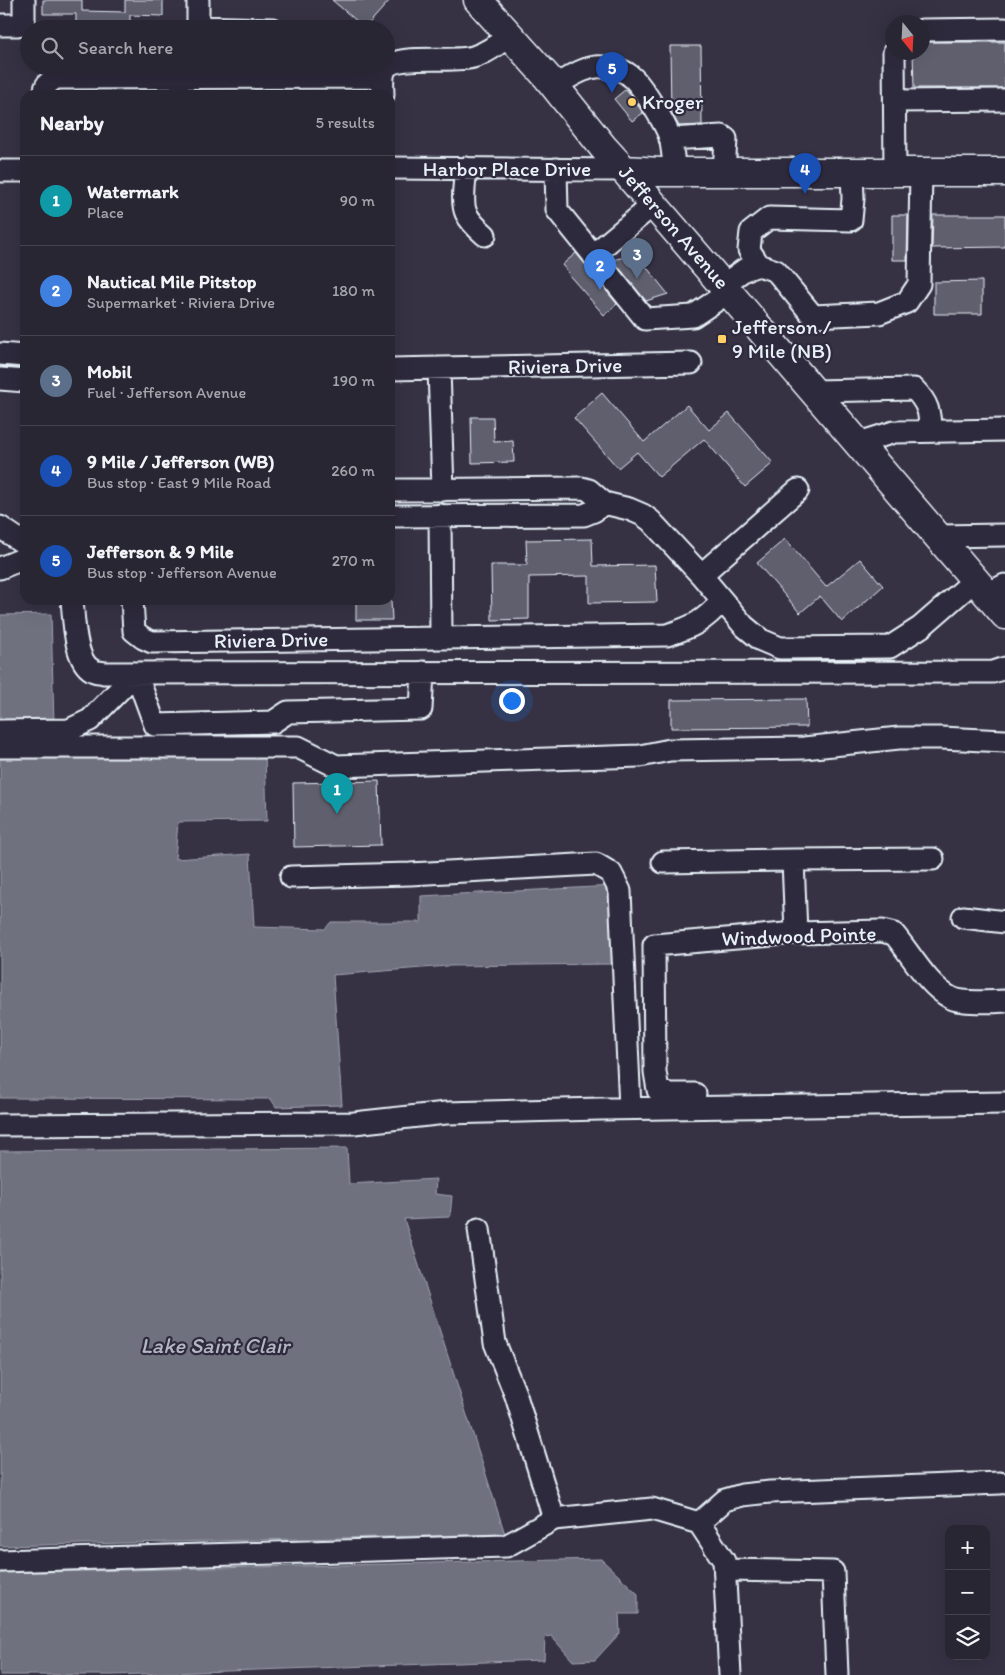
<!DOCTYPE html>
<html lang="en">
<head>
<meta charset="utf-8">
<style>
  body { margin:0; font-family:Itim,sans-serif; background:#34323f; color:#f1f3f6 }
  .controls { position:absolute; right:15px; bottom:15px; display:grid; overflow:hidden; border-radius:10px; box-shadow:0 5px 20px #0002 }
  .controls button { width:45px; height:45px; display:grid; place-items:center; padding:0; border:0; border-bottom:1px solid #44434e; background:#282633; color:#f1f3f6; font:25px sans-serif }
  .compass { position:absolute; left:885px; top:15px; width:45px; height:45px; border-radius:50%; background:#282633; box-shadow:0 5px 20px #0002; rotate:162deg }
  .you { position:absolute; left:511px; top:700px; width:18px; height:18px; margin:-12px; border:4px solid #fff; border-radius:50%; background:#1a73e8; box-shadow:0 0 0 8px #1a73e833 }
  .badge { display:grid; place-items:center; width:32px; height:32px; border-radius:50%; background:#ffd166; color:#fff; font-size:16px; font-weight:700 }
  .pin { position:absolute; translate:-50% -41px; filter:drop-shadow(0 1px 2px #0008) }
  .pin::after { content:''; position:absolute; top:26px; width:18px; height:15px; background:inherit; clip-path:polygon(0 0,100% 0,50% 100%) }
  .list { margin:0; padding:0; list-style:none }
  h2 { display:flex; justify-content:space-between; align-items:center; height:65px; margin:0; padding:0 20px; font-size:21px }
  h2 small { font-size:16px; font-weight:400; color:#a5a5ac }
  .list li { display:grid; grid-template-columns:32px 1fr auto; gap:15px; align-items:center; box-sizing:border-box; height:90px; padding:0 20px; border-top:1px solid #44434e }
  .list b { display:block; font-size:19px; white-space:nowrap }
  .list p { margin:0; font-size:16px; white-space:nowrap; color:#a5a5ac }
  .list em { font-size:16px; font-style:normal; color:#a5a5ac }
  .icon { flex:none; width:28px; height:28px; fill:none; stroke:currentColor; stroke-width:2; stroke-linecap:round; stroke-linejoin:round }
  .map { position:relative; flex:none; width:1005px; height:1675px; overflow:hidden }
  .search { position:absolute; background:#282633; box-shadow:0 5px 20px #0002; left:20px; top:20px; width:375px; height:55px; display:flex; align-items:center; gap:12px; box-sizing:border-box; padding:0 18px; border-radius:28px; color:#a5a5ac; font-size:19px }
  .panel { position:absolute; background:#282633; box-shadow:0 5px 20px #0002; left:20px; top:90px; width:375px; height:515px; border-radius:15px }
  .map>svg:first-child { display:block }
</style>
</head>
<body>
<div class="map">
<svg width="1005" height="1675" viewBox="0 0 1005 1675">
  <rect width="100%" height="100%" fill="#363244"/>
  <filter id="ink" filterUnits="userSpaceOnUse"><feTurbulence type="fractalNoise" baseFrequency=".02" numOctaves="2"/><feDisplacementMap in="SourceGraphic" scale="10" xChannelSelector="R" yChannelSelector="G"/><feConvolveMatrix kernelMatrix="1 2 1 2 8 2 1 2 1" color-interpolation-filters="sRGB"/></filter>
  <g filter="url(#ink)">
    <!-- water -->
    <path fill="#70717f" stroke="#a0a4af" d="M51,614L54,725H0V615Z
      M0,753H265L267,821L178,822L175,859L250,854L254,927L325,929L331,922H421V896L614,886L613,964L448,966L333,975L342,1105L276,1107L271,1099L0,1098Z
      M347,1148L349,1184L436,1179L435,1194L452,1196L450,1217L404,1219L505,1534L0,1546V1151Z
      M601,1559L638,1594V1614H619L620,1633L595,1660L573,1661L551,1636L545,1637L544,1660L113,1675H0V1573Z"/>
    <!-- building -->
    <path fill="#605e6e" stroke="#e8f1f8" d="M43,0H82V11L125,12V0H163V16L130,15V29H76V14H43Z
      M332,0H390L365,28Z
      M922,42H1005V88H914L913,52H922Z
      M670,46H701L702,125L679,126L671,112Z
      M626,89L643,113L632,121L614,99Z
      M892,215H908L907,260H892Z
      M933,215H1005V247L932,248Z
      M576,253L617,304L604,315L568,274L569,273L562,265Z
      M636,254L668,294L646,301L613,260Z
      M982,281V314H934V282Z
      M602,393L644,442L687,405L709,430L729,413L773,463L745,487L704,439L659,477L637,452L618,468L574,418Z
      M471,417H493L494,442L513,441L514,462L472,463Z
      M592,539L593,566L655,565L657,602L589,603V576L529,577V619L492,620L491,565H527L526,540Z
      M785,539L826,587L860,559L883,586L842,622L820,596L800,613L757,563Z
      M356,600H391L392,620H356Z
      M806,699L807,727L671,728V700Z
      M379,781L381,845L294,847L293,783Z"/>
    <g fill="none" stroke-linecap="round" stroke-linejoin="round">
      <!-- minor casing -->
      <g stroke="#e8f1f8" stroke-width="25">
        <path id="minor" d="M198,0V27L273,29
          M0,25H24V0
          M922,30L1005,29
          M894,52L895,172
          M554,86C569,78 586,65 603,67C615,67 626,71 634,79C643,88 667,126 670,138C673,149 673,161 675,172
          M45,95C44,85 48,82 57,78L383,77
          M383,95C383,87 381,75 386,68C397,53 454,63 473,57C487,53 498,44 510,35
          M895,101L1005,100
          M670,139L722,136L726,139L724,172
          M390,168L624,170
          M466,168C465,181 461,202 466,213C470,222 478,229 485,235
          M556,169L557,210L645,319L693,316L729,292
          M0,171H25
          M593,255L654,204
          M759,265L749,250L751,232L769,218L851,220L853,199L852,172
          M723,285L744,270L759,265L776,271L813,316L879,313L907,302L919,284L921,172
          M0,354L25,356
          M390,369L691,363
          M439,369L443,490
          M0,379L25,381
          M814,391L914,389C928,403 930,412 930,431
          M859,443L894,432L1005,430
          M390,490L582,488L589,490L604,503L629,509L643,515L651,521L701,575L744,626L761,640L780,648L890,647L921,627L975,580
          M390,516L584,515L594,511L604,503
          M0,527L25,544
          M938,536L1005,535
          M0,568L25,558
          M701,575L798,490
          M987,594L1005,585
          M72,600C74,618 74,660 92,670C95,672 100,672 104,673L993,672L1005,668
          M132,600L134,631L143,638L152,642L441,638L440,515
          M441,638L667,635C693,627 704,621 722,601
          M0,731L69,730L90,720L136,673L155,725L273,722L288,712L421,709L423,672
          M0,747H298L336,766L640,756L670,750L804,748L899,738H941L1005,741
          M793,860L933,859
          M663,862L793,860L796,933
          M291,877L410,874L596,864L611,873L620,891L630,1108
          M963,917L1005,922
          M695,1094H670L658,1090L655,1072L654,945L796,933L882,931L894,934C911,954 927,985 951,998C960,1003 993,1002 1005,1001
          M0,1125L354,1123L446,1113L600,1109L1005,1103
          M479,1229L495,1343L516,1396L554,1519L652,1509L699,1523L724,1561L730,1675
          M699,1523L725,1500L742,1495L770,1492L1000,1483
          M0,1561L506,1546L554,1519
          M725,1570L833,1572L837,1675"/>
      </g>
      <!-- major casing -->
      <g stroke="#e8f1f8" stroke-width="31">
        <path id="major" d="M478,0L548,78L603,147L624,170L1005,615
          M624,170L661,172H1005"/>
      </g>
      <!-- minor -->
      <use href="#minor" stroke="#2f2a3d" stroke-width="21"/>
      <!-- major -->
      <use href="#major" stroke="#2f2a3d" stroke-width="28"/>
    </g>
  </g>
  <!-- markers -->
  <g fill="#ffd166" stroke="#2f2a3d" stroke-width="2">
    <circle cx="632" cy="102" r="5"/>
    <rect x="717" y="334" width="10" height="10" rx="2.5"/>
  </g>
  <g text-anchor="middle" stroke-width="4.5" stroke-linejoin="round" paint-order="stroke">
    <!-- poi labels -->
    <g font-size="21" fill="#e8f1f8" stroke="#2f2a3d" text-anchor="start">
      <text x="642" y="109">Kroger</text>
      <text x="732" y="334">Jefferson /<tspan x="732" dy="24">9 Mile (NB)</tspan></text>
    </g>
    <!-- street labels -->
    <g font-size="21" fill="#e8f1f8" stroke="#2f2a3d">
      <text x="507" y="176">Harbor Place Drive</text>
      <text transform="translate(674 227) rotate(49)" y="7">Jefferson Avenue</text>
      <text transform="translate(565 366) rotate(-1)" y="7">Riviera Drive</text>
      <text transform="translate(271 640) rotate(-1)" y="7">Riviera Drive</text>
      <text transform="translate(799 936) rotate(-2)" y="7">Windwood Pointe</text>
    </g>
    <!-- water labels -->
    <g font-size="22" font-style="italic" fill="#b2b7c2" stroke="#2f2a3d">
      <text x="215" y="1353">Lake Saint Clair</text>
    </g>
  </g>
</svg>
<div class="controls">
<button>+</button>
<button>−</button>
<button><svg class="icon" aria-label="layers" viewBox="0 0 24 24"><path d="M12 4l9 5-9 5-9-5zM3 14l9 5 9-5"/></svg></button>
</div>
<svg class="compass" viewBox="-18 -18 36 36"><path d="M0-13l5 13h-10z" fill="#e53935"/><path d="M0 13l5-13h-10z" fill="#a5a5ac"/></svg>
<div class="you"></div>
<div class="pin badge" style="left:337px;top:814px;background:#0f9aa8">1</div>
<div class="pin badge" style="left:600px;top:290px;background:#3f7fe0">2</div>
<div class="pin badge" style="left:637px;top:279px;background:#5c6f8a">3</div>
<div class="pin badge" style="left:805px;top:194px;background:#1a4fb4">4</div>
<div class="pin badge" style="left:612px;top:93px;background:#1a4fb4">5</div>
<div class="search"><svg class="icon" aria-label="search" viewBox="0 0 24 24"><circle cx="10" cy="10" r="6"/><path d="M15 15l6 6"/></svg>Search here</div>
<section class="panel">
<h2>Nearby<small>5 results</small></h2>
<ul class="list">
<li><span class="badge" style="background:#0f9aa8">1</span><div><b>Watermark</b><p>Place</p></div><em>90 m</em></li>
<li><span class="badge" style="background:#3f7fe0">2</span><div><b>Nautical Mile Pitstop</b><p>Supermarket · Riviera Drive</p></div><em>180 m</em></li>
<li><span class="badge" style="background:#5c6f8a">3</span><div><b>Mobil</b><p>Fuel · Jefferson Avenue</p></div><em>190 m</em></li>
<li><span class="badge" style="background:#1a4fb4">4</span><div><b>9 Mile / Jefferson (WB)</b><p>Bus stop · East 9 Mile Road</p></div><em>260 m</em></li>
<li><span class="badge" style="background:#1a4fb4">5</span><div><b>Jefferson &amp; 9 Mile</b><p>Bus stop · Jefferson Avenue</p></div><em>270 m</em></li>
</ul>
</section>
</div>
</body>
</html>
